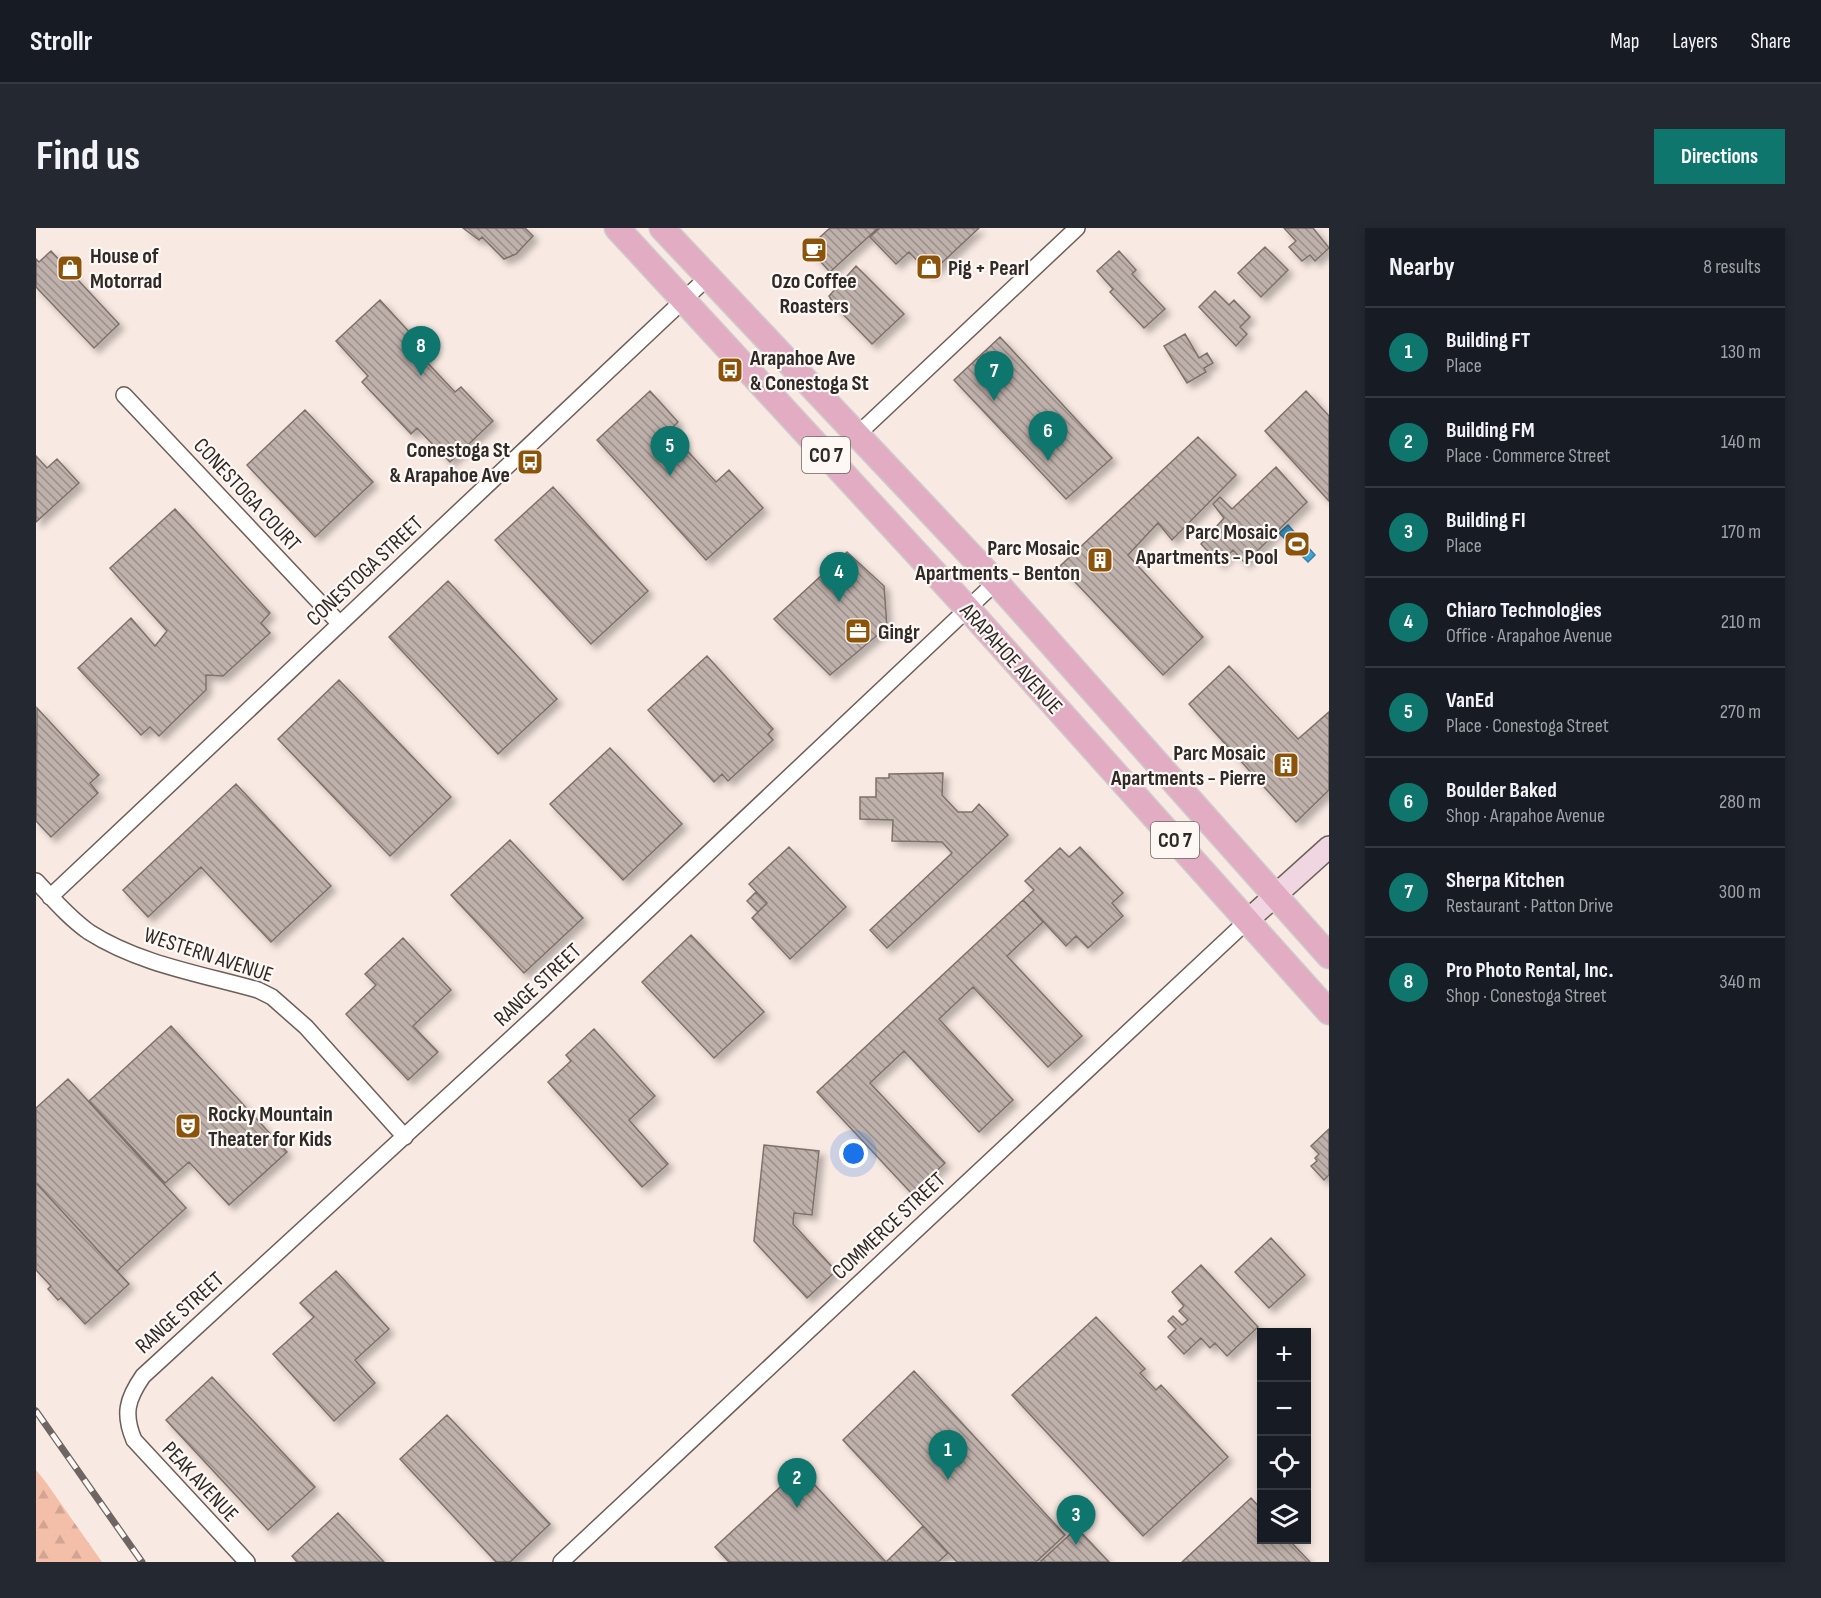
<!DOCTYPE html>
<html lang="en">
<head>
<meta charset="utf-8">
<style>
  body { margin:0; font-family:"Sofia Sans Condensed",sans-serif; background:#242831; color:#f1f3f6 }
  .controls { position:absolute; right:18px; bottom:18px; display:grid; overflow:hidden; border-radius:0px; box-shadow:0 3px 9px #0003 }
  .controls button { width:54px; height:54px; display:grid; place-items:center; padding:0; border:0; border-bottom:2px solid #363941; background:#171b24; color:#f1f3f6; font:30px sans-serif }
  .you { position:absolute; left:818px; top:926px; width:21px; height:21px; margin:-15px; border:4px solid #fff; border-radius:50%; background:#1a73e8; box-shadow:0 0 0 9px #1a73e833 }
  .badge { display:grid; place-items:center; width:39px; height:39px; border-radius:50%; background:#0f766e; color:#fff; font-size:20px; font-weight:700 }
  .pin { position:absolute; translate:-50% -50px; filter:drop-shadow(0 2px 3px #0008) }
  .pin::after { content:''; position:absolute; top:32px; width:21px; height:18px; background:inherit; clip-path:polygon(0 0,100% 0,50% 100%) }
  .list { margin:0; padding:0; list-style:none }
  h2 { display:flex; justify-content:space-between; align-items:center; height:78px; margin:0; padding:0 24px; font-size:26px }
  h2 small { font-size:20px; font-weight:400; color:#9ea1a6 }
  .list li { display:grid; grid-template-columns:39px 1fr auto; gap:18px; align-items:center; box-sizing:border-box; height:90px; padding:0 24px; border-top:2px solid #363941 }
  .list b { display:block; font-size:22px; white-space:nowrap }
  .list p { margin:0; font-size:20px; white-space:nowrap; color:#9ea1a6 }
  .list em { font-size:20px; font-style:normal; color:#9ea1a6 }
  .icon { flex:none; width:33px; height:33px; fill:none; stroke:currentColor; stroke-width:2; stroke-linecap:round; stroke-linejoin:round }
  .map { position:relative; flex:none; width:1293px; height:1334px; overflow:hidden; border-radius:0px }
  header { display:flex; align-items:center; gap:36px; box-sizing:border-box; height:84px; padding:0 30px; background:#171b24; border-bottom:2px solid #363941 }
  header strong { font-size:28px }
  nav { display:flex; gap:33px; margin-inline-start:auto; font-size:21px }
  .intro { display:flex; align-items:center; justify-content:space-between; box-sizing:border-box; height:144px; padding:0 36px }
  h1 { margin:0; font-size:42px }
  .button { padding:15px 27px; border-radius:0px; background:#0f766e; color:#fff; font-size:21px; font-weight:700 }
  main { display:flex; gap:36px; padding:0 36px }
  aside { flex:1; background:#171b24; border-radius:0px; box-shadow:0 3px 9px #0003 }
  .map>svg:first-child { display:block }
</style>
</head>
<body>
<header>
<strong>Strollr</strong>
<nav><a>Map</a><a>Layers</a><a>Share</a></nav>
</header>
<div class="intro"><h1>Find us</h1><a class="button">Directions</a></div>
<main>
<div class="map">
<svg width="1293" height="1334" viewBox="0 0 1293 1334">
  <defs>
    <pattern id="forest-firs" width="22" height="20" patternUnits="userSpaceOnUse" patternTransform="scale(1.5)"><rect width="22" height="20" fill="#f4bfa8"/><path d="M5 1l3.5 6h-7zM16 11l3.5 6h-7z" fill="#d2a491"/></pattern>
    <pattern id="water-waves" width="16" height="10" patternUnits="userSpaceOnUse" patternTransform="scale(1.5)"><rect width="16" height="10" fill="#3da4d8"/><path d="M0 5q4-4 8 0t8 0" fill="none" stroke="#3486af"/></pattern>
    <pattern id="building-back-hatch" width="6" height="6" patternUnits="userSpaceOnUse" patternTransform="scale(1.5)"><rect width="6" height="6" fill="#beb0aa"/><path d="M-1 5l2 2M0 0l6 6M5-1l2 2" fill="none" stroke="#9b8f8a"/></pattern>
    <filter id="shadow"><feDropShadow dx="5" dy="5" stdDeviation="3" flood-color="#0004"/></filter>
  </defs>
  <rect width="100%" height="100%" fill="#f8e9e2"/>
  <!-- forest -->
  <path fill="url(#forest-firs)" d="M0,1242L9,1253L66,1334H0Z"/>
  <!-- water -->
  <path fill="url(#water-waves)" stroke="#397fa3" stroke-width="1.5" d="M1252,297L1279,327L1272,334L1243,305Z"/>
  <!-- building -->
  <path fill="url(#building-back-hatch)" stroke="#7f716b" stroke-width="1.5" filter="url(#shadow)" d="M427,0H489L497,8L480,26L468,31L446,9L443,12Z
    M794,0H842L794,44L772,20Z
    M844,0H943L894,46L873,24L860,36L834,9Z
    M1248,0H1277L1293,20L1279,33L1274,27L1266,33L1253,19L1260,13Z
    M1229,19L1252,42L1225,69L1202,45Z
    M15,23L83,96L58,120L0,59V31L3,34Z
    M1083,23L1100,42L1096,46L1129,81L1108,100L1074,64L1077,61L1061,43Z
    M820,38L868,86L836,116L799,78L793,68Z
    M1179,63L1193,77L1198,72L1214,89L1204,99L1211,106L1200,118L1163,79Z
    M344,72L376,107L370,112L419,164L425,159L457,193L414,234L381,200L375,206L326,154L332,148L300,113Z
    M1149,106L1163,130L1171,125L1177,135L1168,140L1170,144L1151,155L1128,118Z
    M964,109L1076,230L1030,271L918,152Z
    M614,163L642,194L633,203L680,254L693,242L727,280L670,332L561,212Z
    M1270,163L1293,188V273L1229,203Z
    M269,182L337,254L279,309L211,237Z
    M1162,209L1200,247L1136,312L1122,295L1092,327L1167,409L1127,447L1024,338Z
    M0,228L11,240L21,231L43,255L0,294Z
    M1240,239L1271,274L1209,335L1197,322L1184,336L1165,316L1188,290L1177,276L1184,269L1196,281Z
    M517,259L612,363L555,416L459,312Z
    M139,281L234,385L225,395L234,405L187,448L170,447V462L123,508L114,499L105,507L42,440L95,390L119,418L131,403L74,340Z
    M811,324L848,358L851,399L794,447L738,391Z
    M412,353L521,471L462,526L353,409Z
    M671,428L737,501L732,506L737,512L692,553L686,546L678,554L612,482Z
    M1193,438L1262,511L1293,484V562L1260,594L1153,476Z
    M303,452L415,569L354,628L242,511Z
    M1,480L63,547L54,555L62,565L15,609L0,593Z
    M574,520L646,596L587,652L514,576Z
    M907,545L906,567L922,584H936L943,576L972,607L851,720L834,702L916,625L906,614L856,613L857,592L824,591V569H840V550H853V546Z
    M200,556L295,658L235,714L165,639L112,689L87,662Z
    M474,612L547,690L488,745L415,667Z
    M753,619L810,679L754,731L716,690L731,675L713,656Z
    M1044,619L1087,665L1076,675L1087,688L1052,720L1040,708L1030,718L987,672L998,662L989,653L1024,620L1033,629Z
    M720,664L731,675L722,684L711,673Z
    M987,672L1007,694L971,728L1046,808L1012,839L937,759L903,791L977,872L943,904L868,823L834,855L909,935L876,966L781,864Z
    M655,707L728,784L678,830L606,754Z
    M367,710L415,762L377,798L402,824L372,852L310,786L340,757L329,746Z
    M135,798L251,924L193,977L153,934L129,955L53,873Z
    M558,801L619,868L593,892L632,936L606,959L512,854L535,833L530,827Z
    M32,851L150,980L81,1043L0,955V880Z
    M1293,901V947L1288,952L1275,938L1281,933L1279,930L1283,926L1275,918Z
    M728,917L783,923L776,987L758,985L757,996L800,1043L771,1070L718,1013Z
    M0,955L93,1056L49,1096L25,1070L22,1072L12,1061L15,1058L0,1042Z
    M1235,1010L1269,1047L1233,1080L1199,1044Z
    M1165,1037L1222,1099L1191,1128L1179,1115L1174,1120L1165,1110L1148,1126L1132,1109L1140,1101L1132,1093L1137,1088L1146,1097L1152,1092L1143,1083L1148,1078L1136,1064Z
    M300,1043L353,1101L319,1132L339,1155L298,1193L237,1126L278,1089L264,1075Z
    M1060,1089L1109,1141L1104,1145L1120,1162L1125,1157L1192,1229L1107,1308L976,1167Z
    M878,1143L1029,1307L1000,1334H921L807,1212Z
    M176,1149L279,1259L232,1302L130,1192Z
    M411,1187L514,1296L474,1334H460L364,1231Z
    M764,1241L850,1334H693L679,1319Z
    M1215,1270L1226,1282V1312H1253L1274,1334H1146Z
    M302,1285L348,1334H261L256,1328Z
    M887,1298L912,1325L902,1334H850Z
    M1041,1300L1073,1334H1004Z"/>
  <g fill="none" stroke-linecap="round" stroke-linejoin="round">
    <!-- street casing -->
    <g stroke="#6c5f59" stroke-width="18">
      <path id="street" d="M88,167L304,396
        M822,206L1041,0
        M0,653C17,671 33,690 53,704C103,736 165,746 222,762L236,769L270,799L369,909
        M14,669L672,49
        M211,1334L98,1212C87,1186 91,1171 107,1148L506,782L960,354
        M525,1334L1211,693"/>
    </g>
    <!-- secondary casing -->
    <g stroke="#6c5f59" stroke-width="24">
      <path id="secondary" d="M1211,693L1293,619"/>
    </g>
    <!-- primary casing -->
    <g stroke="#cdcccb" stroke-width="27">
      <path id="primary" d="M581,0L932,381L1293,784
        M626,0L960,354L1293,728"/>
    </g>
    <!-- street -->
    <use href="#street" stroke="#fff" stroke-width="15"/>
    <!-- secondary -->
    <use href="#secondary" stroke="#f0d6e0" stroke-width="21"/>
    <!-- primary -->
    <use href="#primary" stroke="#e2acc2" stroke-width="24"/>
    <!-- rail casing -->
    <g stroke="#6f6663" stroke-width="7">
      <path id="rail" d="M0,1183L106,1334"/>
    </g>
    <!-- rail -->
    <use href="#rail" stroke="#fef8f5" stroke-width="4.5" stroke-dasharray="14" stroke-linecap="butt"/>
  </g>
  <!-- icons -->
  <defs>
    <g id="cafe-square" transform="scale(1.35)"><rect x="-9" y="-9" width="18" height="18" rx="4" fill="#8c540a" stroke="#fef8f5"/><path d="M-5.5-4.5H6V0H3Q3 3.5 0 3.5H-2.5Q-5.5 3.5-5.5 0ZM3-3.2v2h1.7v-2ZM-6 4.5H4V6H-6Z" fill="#fff"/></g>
    <g id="shop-square" transform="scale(1.35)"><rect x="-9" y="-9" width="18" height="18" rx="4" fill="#8c540a" stroke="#fef8f5"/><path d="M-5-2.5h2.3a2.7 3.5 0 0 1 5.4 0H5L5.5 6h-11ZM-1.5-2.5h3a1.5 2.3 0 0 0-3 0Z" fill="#fff"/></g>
    <g id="bus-square" transform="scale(1.35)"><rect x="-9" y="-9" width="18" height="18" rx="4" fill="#8c540a" stroke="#fef8f5"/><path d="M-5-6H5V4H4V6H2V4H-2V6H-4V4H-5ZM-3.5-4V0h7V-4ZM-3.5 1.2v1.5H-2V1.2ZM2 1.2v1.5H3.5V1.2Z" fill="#fff"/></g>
    <g id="stadium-square" transform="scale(1.35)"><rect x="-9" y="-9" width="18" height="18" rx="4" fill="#8c540a" stroke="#fef8f5"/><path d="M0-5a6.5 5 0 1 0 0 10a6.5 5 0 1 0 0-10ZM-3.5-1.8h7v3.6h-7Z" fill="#fff"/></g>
    <g id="building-square" transform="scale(1.35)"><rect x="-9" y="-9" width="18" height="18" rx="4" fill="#8c540a" stroke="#fef8f5"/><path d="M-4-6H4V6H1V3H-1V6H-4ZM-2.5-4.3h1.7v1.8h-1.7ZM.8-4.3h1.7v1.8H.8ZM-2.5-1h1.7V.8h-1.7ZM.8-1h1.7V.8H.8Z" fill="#fff"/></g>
    <g id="office-square" transform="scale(1.35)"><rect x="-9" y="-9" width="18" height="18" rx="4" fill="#8c540a" stroke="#fef8f5"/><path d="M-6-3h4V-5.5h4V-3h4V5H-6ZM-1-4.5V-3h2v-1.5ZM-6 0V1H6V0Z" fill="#fff"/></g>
    <g id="theatre-square" transform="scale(1.35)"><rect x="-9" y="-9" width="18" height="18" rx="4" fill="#8c540a" stroke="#fef8f5"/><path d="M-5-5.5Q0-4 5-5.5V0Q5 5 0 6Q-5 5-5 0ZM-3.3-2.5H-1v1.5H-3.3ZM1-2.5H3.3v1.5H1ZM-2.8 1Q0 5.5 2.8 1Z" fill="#fff"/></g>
  </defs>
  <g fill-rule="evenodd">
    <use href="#cafe-square" x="778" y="22"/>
    <use href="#shop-square" x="893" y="39"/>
    <use href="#shop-square" x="34" y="40"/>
    <use href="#bus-square" x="694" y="142"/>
    <use href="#bus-square" x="494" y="234"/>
    <use href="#stadium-square" x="1261" y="316"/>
    <use href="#building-square" x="1064" y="332"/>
    <use href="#office-square" x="822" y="403"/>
    <use href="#building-square" x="1250" y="537"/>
    <use href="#theatre-square" x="152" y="898"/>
  </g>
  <g text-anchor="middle" stroke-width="4.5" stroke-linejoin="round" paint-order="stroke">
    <!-- shield labels -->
    <g fill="#fef8f5" stroke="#6d6765" stroke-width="1.5">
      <rect x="766" y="209" width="48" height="36" rx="4.5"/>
      <rect x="1115" y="594" width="48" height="36" rx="4.5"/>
    </g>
    <g font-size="21" font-weight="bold" fill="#2f2927">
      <text x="790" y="234">CO 7</text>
      <text x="1139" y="619">CO 7</text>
    </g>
    <!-- poi labels -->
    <g font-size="22" font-weight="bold" fill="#2f2927" stroke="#fef8f5" text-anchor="start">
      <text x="54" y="35">House of<tspan x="54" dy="25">Motorrad</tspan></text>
      <text x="912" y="47">Pig + Pearl</text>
      <text x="778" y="60" text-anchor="middle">Ozo Coffee<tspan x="778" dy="25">Roasters</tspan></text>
      <text x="714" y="137">Arapahoe Ave<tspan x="714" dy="25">&amp; Conestoga St</tspan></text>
      <text x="474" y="229" text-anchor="end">Conestoga St<tspan x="474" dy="25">&amp; Arapahoe Ave</tspan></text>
      <text x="1242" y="311" text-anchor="end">Parc Mosaic<tspan x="1242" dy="25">Apartments - Pool</tspan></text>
      <text x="1044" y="327" text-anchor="end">Parc Mosaic<tspan x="1044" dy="25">Apartments - Benton</tspan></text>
      <text x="842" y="411">Gingr</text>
      <text x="1230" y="532" text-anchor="end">Parc Mosaic<tspan x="1230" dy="25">Apartments - Pierre</tspan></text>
      <text x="172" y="893">Rocky Mountain<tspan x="172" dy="25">Theater for Kids</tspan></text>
    </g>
    <!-- street labels -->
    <g font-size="22" fill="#2f2927" stroke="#fef8f5">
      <text transform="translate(212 266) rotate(47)" y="8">CONESTOGA COURT</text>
      <text transform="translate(328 342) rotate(-43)" y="8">CONESTOGA STREET</text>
      <text transform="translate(976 430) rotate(48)" y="8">ARAPAHOE AVENUE</text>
      <text transform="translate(173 726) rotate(18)" y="8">WESTERN AVENUE</text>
      <text transform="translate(501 756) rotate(-43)" y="8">RANGE STREET</text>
      <text transform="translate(852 997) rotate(-43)" y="8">COMMERCE STREET</text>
      <text transform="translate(143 1084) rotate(-42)" y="8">RANGE STREET</text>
      <text transform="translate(165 1253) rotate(47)" y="8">PEAK AVENUE</text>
    </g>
  </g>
</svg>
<div class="controls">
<button>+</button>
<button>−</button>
<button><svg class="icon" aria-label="locate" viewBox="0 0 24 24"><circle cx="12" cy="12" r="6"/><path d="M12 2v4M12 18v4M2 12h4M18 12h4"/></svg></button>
<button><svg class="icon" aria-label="layers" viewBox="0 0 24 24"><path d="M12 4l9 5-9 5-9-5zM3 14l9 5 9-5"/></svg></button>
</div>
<div class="you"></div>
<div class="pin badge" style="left:912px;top:1252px">1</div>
<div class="pin badge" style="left:761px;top:1280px">2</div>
<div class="pin badge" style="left:1040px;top:1317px">3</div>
<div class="pin badge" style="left:803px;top:374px">4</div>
<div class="pin badge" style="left:634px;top:248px">5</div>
<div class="pin badge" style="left:1012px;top:233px">6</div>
<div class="pin badge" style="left:958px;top:173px">7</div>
<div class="pin badge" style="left:385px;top:148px">8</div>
</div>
<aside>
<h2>Nearby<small>8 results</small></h2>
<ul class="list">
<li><span class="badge">1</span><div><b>Building FT</b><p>Place</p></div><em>130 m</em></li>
<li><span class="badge">2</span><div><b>Building FM</b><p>Place · Commerce Street</p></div><em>140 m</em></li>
<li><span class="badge">3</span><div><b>Building FI</b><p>Place</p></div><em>170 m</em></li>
<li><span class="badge">4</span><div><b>Chiaro Technologies</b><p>Office · Arapahoe Avenue</p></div><em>210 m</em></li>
<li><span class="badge">5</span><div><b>VanEd</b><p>Place · Conestoga Street</p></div><em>270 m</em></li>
<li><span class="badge">6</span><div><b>Boulder Baked</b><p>Shop · Arapahoe Avenue</p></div><em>280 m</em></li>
<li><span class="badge">7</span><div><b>Sherpa Kitchen</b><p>Restaurant · Patton Drive</p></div><em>300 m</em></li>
<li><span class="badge">8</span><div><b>Pro Photo Rental, Inc.</b><p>Shop · Conestoga Street</p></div><em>340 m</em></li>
</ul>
</aside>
</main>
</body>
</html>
